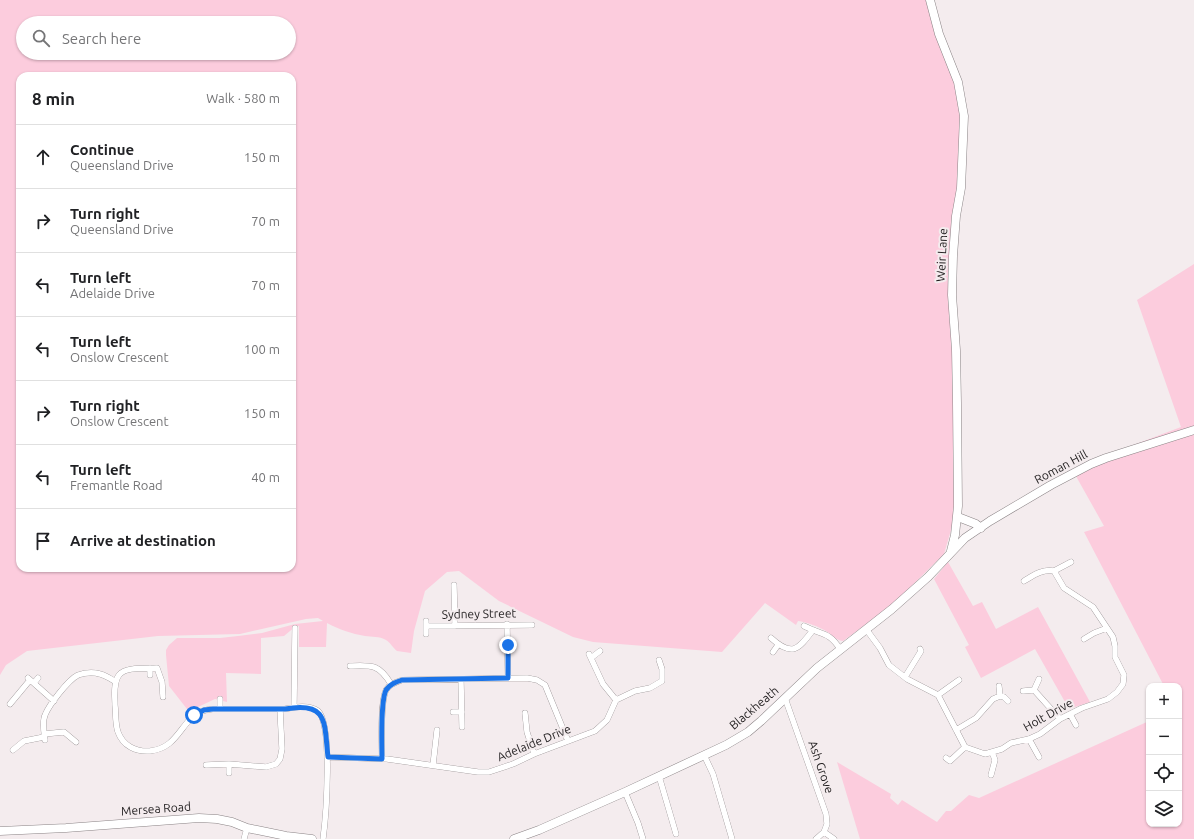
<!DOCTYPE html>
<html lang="en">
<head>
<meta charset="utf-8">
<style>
  body { margin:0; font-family:Ubuntu,sans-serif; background:#f2f2f2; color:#202124 }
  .controls { position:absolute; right:12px; bottom:12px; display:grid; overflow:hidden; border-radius:8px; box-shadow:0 1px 3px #0004 }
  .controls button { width:36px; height:36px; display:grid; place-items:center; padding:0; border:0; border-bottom:1px solid #e0e0e0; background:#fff; color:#202124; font:20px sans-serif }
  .stop { position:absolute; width:12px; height:12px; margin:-9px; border:3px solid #1a73e8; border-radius:50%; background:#fff }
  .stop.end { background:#1a73e8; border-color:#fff; box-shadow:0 1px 4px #0008 }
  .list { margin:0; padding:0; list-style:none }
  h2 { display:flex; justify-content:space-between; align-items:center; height:52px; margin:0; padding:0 16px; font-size:17px }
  h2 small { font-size:13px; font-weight:400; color:#757577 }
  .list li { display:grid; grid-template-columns:26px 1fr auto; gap:12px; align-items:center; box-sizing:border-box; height:64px; padding:0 16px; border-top:1px solid #e0e0e0 }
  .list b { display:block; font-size:15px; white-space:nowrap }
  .list p { margin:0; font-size:13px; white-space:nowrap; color:#757577 }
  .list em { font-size:13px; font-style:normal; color:#757577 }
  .icon { flex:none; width:22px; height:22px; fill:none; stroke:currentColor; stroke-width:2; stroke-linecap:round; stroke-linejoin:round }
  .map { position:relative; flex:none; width:1194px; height:839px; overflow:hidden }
  .search { position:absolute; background:#fff; box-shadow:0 1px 3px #0004; left:16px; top:16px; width:280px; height:44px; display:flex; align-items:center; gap:10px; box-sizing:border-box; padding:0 14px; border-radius:22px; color:#757577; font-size:15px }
  .panel { position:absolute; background:#fff; box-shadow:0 1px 3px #0004; left:16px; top:72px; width:280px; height:500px; border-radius:12px }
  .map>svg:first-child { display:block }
</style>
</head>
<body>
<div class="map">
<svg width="1194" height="839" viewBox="0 0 1194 839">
  <rect width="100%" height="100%" fill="#f4ecee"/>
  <!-- green -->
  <path fill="#fcccdd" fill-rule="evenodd" d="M0,0H930L964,116L953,256L958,506L944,554L891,606L843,641C835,640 832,635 826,631C819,627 807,622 798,621L796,625L765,603L722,652L593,642L573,637L499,601L459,571L447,572L425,591L414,631L411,653L397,651C393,648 390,642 386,640C379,636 372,637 365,636C352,634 338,629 327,623L326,647H299V626H296L284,636L261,638V674L226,673L227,702L215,699L198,707L187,709L169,686L166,655V650L169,645L177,638H220L238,636L262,633L295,624L323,621L318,618L306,619L240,634L158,636L27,651L6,665L0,675ZM23,23H289V53H23ZM20,76H292V568H20Z
    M1194,264V839H860L837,762L891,794L890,798L898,805L902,800L937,822L946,811H951L969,795L979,798L1149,721V824H1179V686H1164L1084,532L1104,526L1077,478L1075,469L1099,458L1181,427L1137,300Z
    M948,562L973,606L982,602L996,629L1038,607L1090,702L1069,709L1035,649L981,678L965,647L969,645L934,579Z"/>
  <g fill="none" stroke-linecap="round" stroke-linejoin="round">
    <!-- street casing -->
    <g stroke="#8a8385" stroke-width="6">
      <path id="street" d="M1054,571L1071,562
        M454,585L455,626
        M426,621V634
        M507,624L508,678
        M427,626L532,625
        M804,626C821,635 829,631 840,649
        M866,629L880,648L889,665L907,679L938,695L965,747L985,754L1002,749L1011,743L1029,739L1040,734L1060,719L1082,708L1108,699L1117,692L1123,684L1124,675L1115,657V646L1113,637L1093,607L1064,588L1054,571C1042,569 1034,575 1024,581
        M771,638C792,657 798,650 813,630
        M1084,639L1094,633L1107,628
        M773,652L778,645
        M589,654L603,684L616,700
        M591,658L600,651
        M350,666C372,665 379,664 391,684
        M150,668V675
        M905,677L921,651L920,649
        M28,678L54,701
        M461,680L462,727
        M34,683L38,678
        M1034,690L1039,679
        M1023,691L1034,690L1060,719
        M938,695L959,680
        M1000,696L1004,697L1008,701
        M163,697L162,682L157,668C147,669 126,666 119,675C113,683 115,696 115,705C116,713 115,724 118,732C123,746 136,752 150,751C174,748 178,731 193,716C198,711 206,710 213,709H285C294,707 310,705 318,711C333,725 326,817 323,839
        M785,698L826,814L827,824L824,832L834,839
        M220,699V709
        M10,704L30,680
        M294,707L295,628
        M453,712H462
        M525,713L527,732L534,754
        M1070,714L1076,725
        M956,730L976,718L993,699L1000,696L999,686
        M44,734L64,732L76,742
        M1029,739L1039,757
        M45,740C44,733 42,722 45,715C49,705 68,680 78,675C84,673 93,672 100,674C105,675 111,679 116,682
        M13,750L24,741L44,737
        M704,755L713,774L732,839
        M327,757L387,759L478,772H489L513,764L534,754L595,731L607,720L616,700L635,691L650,688L662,681V669L659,660
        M946,758L950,761L965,747
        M382,759C382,743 380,703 386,690C390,684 396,682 402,680L527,678L537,680L545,685L568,741
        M229,764V773
        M206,765L229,764L266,767L276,764L280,759L282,749L280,709
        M433,765L437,730
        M991,775L995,760L992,752
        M659,776L676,834
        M625,792L638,823L643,839
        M244,839L247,828
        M816,839L824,832"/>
    </g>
    <!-- secondary casing -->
    <g stroke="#8a8385" stroke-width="9">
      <path id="secondary" d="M930,0L939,34L958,82L964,116L961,188L956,216L953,256L952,295L956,350L957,403L958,506L955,535L951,551
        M958,517L976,524L981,528
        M0,831L66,828L199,818L217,819L232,822L247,828L286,836L312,839
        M514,839L539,830L625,792L726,745L748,732L761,721L817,668L892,609L928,577L965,538L990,521L1051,485L1091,464L1106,458L1194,430"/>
    </g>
    <!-- street -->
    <use href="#street" stroke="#fff" stroke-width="5.5"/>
    <!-- secondary -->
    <use href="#secondary" stroke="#fff" stroke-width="8"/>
  </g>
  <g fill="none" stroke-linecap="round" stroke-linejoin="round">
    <!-- route -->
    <path stroke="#1a73e8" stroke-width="5" d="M194,715L204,710L213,709H285C329,701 324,723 328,757L382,759C382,743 380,703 386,690C390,684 396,682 402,680L508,678V645"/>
  </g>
  <g text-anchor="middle" stroke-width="4" stroke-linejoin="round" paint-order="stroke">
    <!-- street labels -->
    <g font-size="12" fill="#211e1f" stroke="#f4ecee">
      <text transform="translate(942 255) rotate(-87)" y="4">Weir Lane</text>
      <text transform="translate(1061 467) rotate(-28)" y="4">Roman Hill</text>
      <text transform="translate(479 614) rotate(-1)" y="4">Sydney Street</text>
      <text transform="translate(754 708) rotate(-40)" y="4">Blackheath</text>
      <text transform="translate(1048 715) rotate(-29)" y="4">Holt Drive</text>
      <text transform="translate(534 743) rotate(-22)" y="4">Adelaide Drive</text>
      <text transform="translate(821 767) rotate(71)" y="4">Ash Grove</text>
      <text transform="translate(156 809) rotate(-4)" y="4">Mersea Road</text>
    </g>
  </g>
</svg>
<div class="controls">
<button>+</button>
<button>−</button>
<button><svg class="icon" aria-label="locate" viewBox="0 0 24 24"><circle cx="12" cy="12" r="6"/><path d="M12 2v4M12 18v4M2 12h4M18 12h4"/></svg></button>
<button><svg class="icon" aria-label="layers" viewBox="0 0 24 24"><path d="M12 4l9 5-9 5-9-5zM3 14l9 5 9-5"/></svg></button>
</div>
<div class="stop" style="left:194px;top:715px"></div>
<div class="stop end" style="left:508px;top:645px"></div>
<div class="search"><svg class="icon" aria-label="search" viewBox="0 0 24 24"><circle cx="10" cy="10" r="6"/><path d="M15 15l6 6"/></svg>Search here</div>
<section class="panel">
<h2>8 min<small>Walk · 580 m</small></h2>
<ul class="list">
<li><svg class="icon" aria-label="ahead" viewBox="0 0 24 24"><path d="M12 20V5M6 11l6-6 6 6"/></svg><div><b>Continue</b><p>Queensland Drive</p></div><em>150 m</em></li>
<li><svg class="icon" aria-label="right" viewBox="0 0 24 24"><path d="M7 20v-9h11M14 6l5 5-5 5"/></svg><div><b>Turn right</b><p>Queensland Drive</p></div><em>70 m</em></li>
<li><svg class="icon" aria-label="left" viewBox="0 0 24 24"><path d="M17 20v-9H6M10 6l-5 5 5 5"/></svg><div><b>Turn left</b><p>Adelaide Drive</p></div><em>70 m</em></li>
<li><svg class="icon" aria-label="left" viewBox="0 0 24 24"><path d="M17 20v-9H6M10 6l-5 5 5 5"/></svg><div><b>Turn left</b><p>Onslow Crescent</p></div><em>100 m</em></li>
<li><svg class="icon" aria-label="right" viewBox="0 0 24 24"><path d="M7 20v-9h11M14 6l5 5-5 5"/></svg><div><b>Turn right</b><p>Onslow Crescent</p></div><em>150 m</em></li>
<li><svg class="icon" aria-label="left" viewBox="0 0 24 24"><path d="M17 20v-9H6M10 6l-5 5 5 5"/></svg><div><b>Turn left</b><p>Fremantle Road</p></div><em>40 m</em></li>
<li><svg class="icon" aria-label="arrive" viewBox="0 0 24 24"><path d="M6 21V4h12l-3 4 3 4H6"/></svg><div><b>Arrive at destination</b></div></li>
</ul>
</section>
</div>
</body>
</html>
